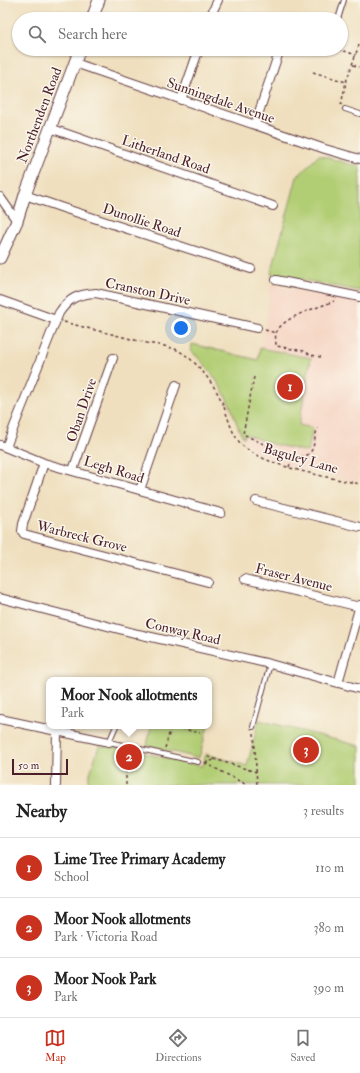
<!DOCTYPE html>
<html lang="en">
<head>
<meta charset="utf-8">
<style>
  body { margin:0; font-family:"IM FELL Double Pica",serif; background:#f6f6f6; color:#222 }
  .scale { position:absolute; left:12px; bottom:10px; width:56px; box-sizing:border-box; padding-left:4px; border:2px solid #4a1f2b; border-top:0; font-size:11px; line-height:14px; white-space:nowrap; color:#4a1f2b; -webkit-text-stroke:3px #fbf7ec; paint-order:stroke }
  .you { position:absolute; left:181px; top:328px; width:14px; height:14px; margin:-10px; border:3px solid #fff; border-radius:50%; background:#1a73e8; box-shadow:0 0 0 6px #1a73e833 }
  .badge { display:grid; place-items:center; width:26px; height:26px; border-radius:50%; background:#c8321e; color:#fff; font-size:13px; font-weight:700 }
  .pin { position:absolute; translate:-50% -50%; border:2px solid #fff; box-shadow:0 1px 4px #0006 }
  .popup { position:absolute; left:46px; top:677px; width:166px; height:52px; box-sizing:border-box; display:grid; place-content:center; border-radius:8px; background:#fff; filter:drop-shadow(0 1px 3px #0005); font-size:13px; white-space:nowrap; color:#767676 }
  .popup b { font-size:15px; color:#222 }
  .popup::after { content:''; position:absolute; left:50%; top:100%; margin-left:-8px; border:8px solid transparent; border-top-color:#fff }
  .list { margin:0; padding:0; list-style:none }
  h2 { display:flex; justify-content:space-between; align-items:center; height:52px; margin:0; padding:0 16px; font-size:17px }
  h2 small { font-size:13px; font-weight:400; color:#767676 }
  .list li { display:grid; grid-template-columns:26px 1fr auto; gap:12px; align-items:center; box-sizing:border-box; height:60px; padding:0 16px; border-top:1px solid #e0e0e0 }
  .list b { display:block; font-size:15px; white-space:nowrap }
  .list p { margin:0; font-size:13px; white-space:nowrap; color:#767676 }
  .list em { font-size:13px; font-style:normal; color:#767676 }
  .icon { flex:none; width:22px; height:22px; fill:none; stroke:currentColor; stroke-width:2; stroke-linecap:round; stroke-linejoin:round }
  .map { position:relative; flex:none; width:360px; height:785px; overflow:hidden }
  .search { position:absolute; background:#fff; box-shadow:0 1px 3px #0004; left:12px; right:12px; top:12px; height:44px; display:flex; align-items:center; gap:10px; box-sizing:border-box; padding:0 14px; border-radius:22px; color:#767676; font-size:15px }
  .sheet { height:232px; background:#fff }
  nav { display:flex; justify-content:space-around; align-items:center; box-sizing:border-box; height:56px; border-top:1px solid #e0e0e0; background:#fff; font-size:11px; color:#767676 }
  nav a { display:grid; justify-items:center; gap:2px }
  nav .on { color:#c8321e }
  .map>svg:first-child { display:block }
</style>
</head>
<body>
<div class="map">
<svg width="360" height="785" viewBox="0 0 360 785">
  <rect width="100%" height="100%" fill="#fbf7ec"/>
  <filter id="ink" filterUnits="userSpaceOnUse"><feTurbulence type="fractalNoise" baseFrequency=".025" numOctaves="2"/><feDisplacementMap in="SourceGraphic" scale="8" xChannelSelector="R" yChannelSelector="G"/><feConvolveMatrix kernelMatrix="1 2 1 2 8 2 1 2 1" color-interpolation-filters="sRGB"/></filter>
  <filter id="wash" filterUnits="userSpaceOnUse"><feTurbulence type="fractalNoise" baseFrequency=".012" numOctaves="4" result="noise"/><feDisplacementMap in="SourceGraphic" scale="16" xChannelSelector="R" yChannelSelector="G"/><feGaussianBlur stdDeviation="0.9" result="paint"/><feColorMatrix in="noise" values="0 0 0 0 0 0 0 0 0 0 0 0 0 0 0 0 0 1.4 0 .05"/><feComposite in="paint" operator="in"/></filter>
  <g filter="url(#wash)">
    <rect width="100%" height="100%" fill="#efdfbe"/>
    <!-- built -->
    <path fill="#f5d3c1" d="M271,284L314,294L360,301V482L286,465L257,452L249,445L241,434L217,379L191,351L192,344L258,360L267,316Z"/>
    <!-- green -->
    <path fill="#b2ce75" stroke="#7e7650" d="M319,155L360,167V291L271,274L297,177Z
      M192,344L258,360L260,348L311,358L299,425L313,428L308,452L268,443L245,434L244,438C238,430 236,421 233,412C223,388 210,368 191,351Z
      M259,720L360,746V785H88L89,776L99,746L122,748L202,766L206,754L247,766Z
      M151,726H208L199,758L147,746Z"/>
  </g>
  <g filter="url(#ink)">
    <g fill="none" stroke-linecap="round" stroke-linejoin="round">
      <!-- lane casing -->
      <g stroke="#633c41" stroke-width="6">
        <path id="lane" d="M338,19L344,0
          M345,109L360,114
          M116,726L109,742L198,762
          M253,727L270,664"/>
      </g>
      <!-- street casing -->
      <g stroke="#633c41" stroke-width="10">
        <path id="street" d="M209,19L218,0
          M75,63L325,149L360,159
          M181,100L199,49
          M255,124L280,49
          M50,128L273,206
          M25,195L63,208L251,269
          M0,197L17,221
          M276,280L360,297
          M0,300L56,320
          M0,445L44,463L221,513
          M6,447L59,313C69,298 78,294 96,293L257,328
          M44,463L23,524L22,531L24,534L208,582
          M73,470L113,358
          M140,490L176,385
          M256,501L360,527
          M245,579L360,607
          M0,598L138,634L270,664L360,689
          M338,683L360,605
          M0,719L109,742
          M56,785L57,730"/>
      </g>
      <!-- secondary casing -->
      <g stroke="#633c41" stroke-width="13">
        <path id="secondary" d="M92,19L99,0
          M0,258L17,221L25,195L80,49"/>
      </g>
      <!-- path -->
      <path stroke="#633c41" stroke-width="1.5" stroke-dasharray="3 3" stroke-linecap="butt" d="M338,49L356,55
        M353,65L360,67
        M313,72L346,82
        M341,105L346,82L360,42
        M64,322C91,329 119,336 147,343C157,345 170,346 179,351C196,360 214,384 222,402C228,416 231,434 242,445C265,467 329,477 360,484
        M265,330L276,333
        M321,357L311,355L304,351L276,346C276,342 275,337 276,333C283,316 318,308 334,301
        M254,377L243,434L292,458
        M289,467L292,458C296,457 300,457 305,456C316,452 313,438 318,428
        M170,726L200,733
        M254,733L257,785
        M165,748L171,727
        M208,757L256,772
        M205,763L247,785
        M205,763L214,760
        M126,785V752"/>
      <!-- lane -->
      <use href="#lane" stroke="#fff" stroke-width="4"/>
      <!-- street -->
      <use href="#street" stroke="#fff" stroke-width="8"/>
      <!-- secondary -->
      <use href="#secondary" stroke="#fff" stroke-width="11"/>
    </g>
  </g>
  <g text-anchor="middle" stroke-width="3" stroke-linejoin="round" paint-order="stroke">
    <!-- street labels -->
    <g font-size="14" fill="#4a1f2b" stroke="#fbf7ec">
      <text transform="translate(221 100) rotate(19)" y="5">Sunningdale Avenue</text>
      <text transform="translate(39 115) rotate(-69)" y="5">Northenden Road</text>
      <text transform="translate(166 154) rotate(19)" y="5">Litherland Road</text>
      <text transform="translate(142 220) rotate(18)" y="5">Dunollie Road</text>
      <text transform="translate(148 291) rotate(12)" y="5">Cranston Drive</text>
      <text transform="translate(81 410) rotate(-71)" y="5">Oban Drive</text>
      <text transform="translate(301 458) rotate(16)" y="5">Baguley Lane</text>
      <text transform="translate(114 469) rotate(17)" y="5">Legh Road</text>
      <text transform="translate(82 536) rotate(14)" y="5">Warbreck Grove</text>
      <text transform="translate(294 577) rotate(14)" y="5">Fraser Avenue</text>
      <text transform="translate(183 631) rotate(13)" y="5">Conway Road</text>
    </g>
  </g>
</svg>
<div class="scale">50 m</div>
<div class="you"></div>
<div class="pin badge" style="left:290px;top:387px">1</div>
<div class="pin badge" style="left:129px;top:757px">2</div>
<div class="popup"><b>Moor Nook allotments</b>Park</div>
<div class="pin badge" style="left:306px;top:750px">3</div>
<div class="search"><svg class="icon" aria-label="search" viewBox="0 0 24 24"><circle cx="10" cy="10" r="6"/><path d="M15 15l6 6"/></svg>Search here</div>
</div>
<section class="sheet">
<h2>Nearby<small>3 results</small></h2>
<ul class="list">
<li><span class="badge">1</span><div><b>Lime Tree Primary Academy</b><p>School</p></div><em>110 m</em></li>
<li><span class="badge">2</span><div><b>Moor Nook allotments</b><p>Park · Victoria Road</p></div><em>380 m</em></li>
<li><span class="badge">3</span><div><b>Moor Nook Park</b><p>Park</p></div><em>390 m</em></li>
</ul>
</section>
<nav>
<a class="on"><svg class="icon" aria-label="map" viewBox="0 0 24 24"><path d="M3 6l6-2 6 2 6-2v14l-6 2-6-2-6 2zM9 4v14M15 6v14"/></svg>Map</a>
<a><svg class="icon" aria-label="directions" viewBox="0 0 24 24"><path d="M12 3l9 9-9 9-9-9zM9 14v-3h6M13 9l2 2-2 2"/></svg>Directions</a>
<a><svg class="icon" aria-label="saved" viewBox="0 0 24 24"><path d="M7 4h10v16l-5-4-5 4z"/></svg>Saved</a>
</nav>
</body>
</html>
